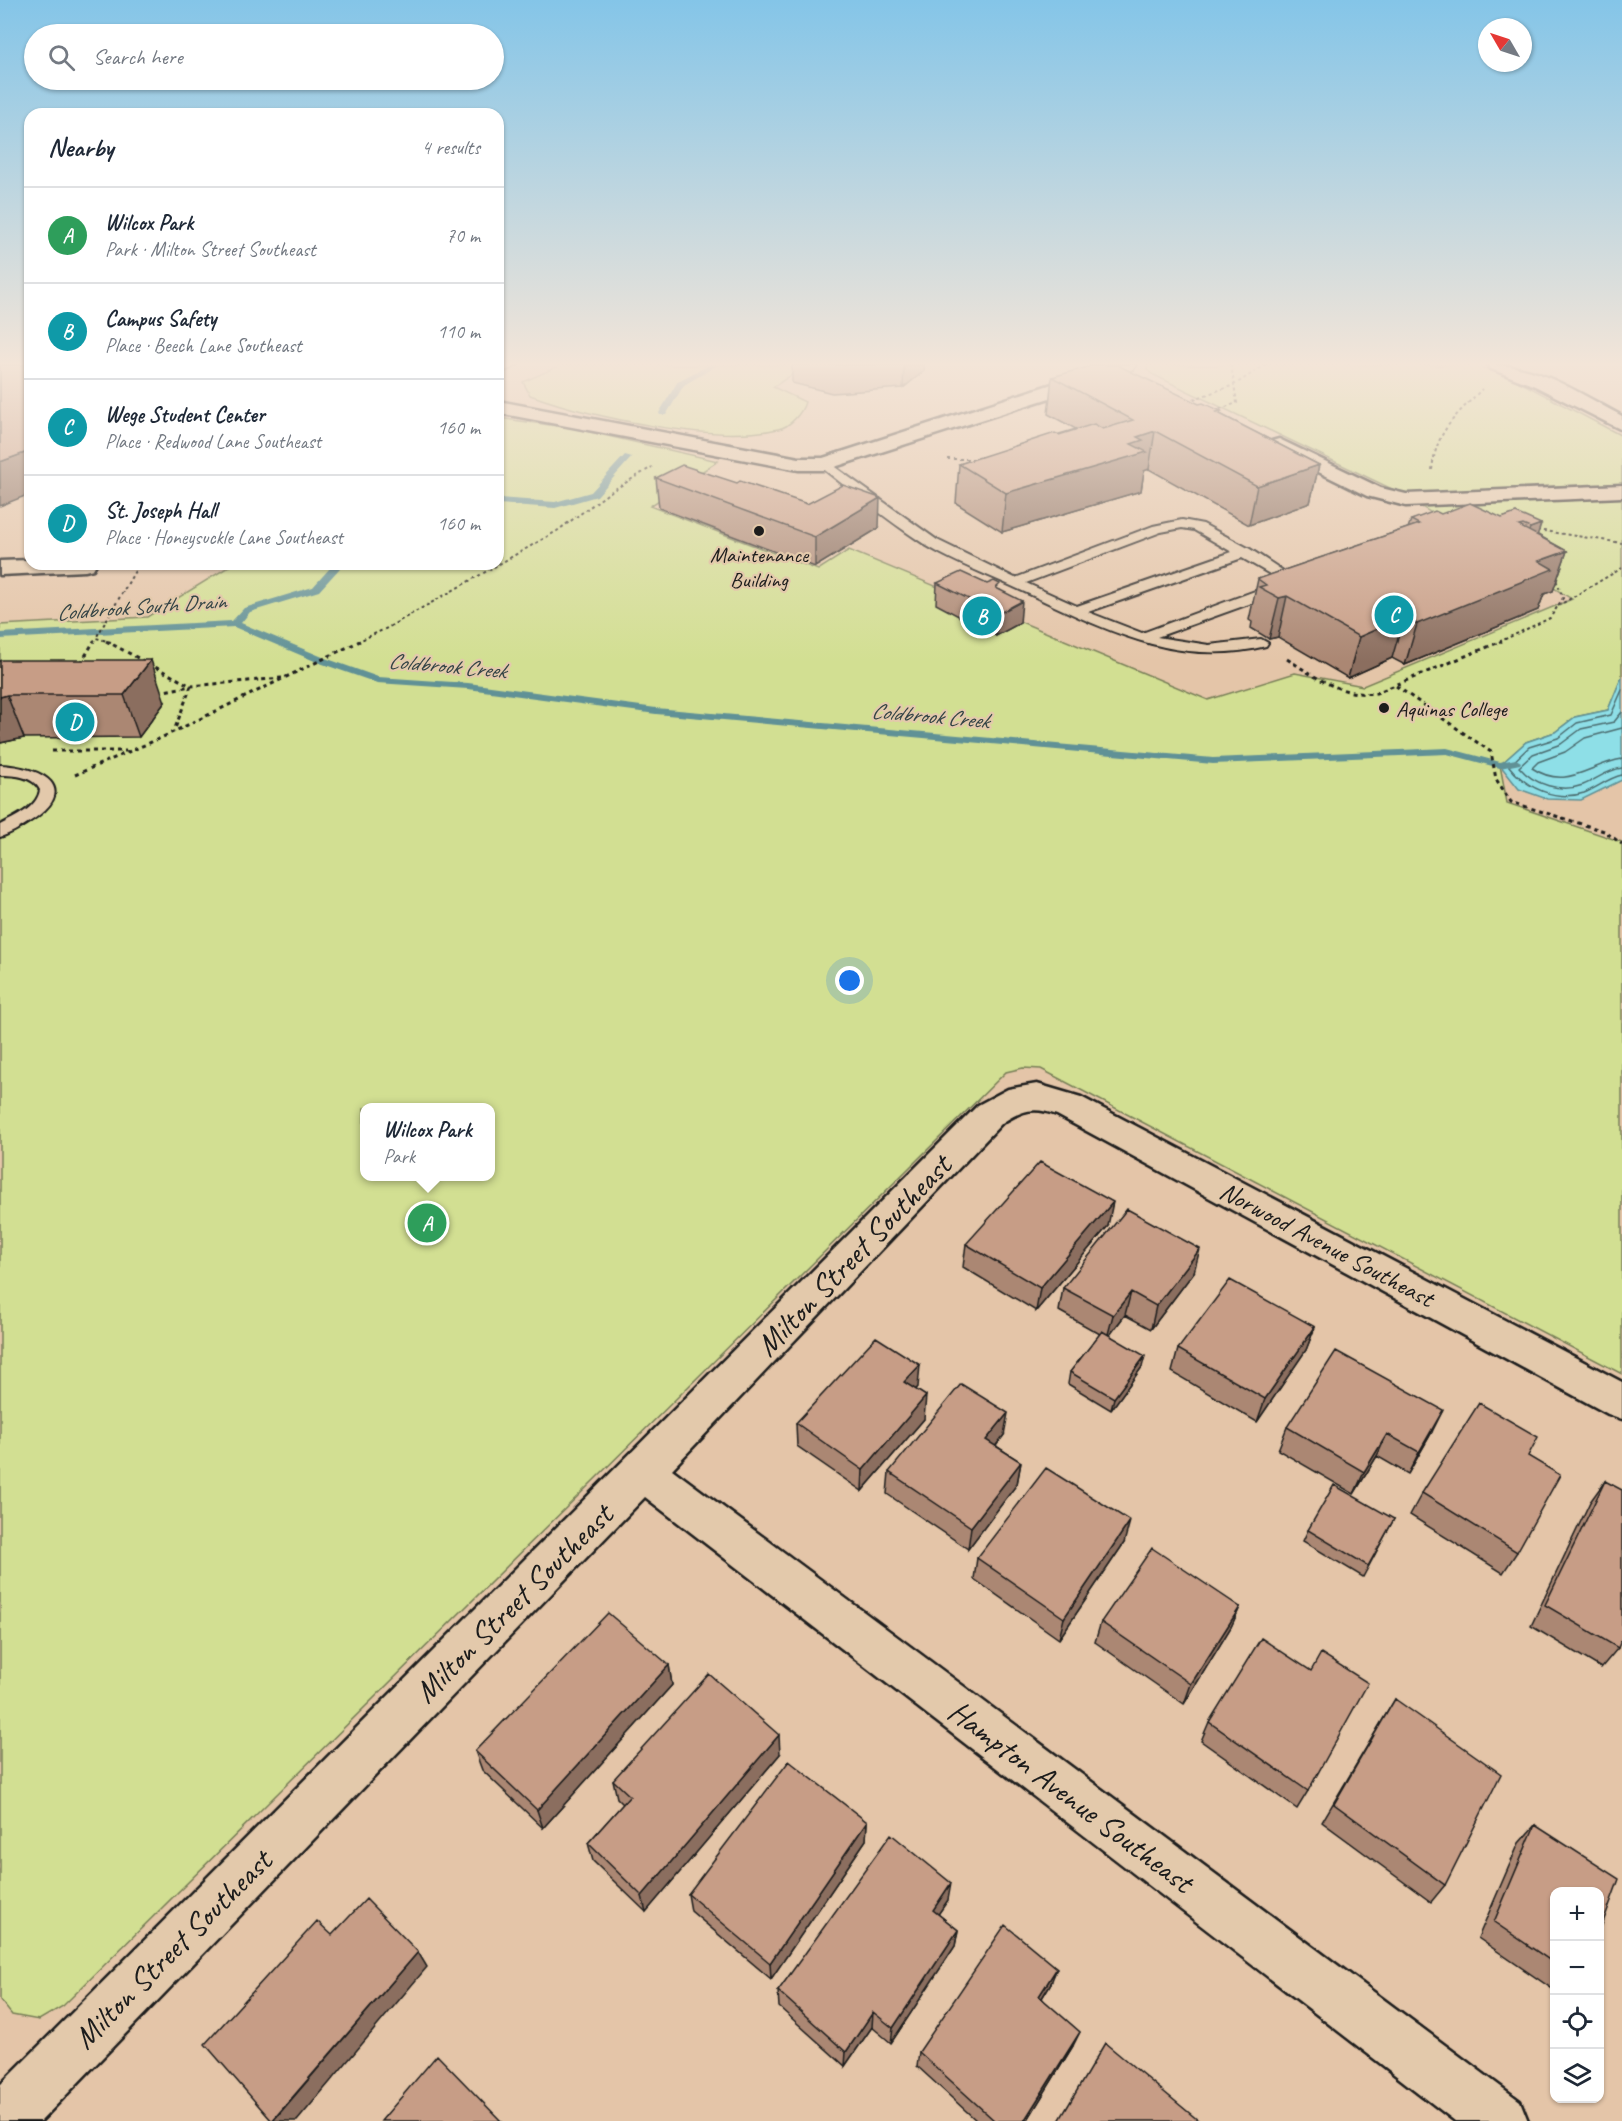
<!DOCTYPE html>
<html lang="en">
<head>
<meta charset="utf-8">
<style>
  body { margin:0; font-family:Caveat,sans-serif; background:#f2f2f3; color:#1f2937 }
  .controls { position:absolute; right:18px; bottom:18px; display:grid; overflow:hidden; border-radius:12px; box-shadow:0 2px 4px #0004 }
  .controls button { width:54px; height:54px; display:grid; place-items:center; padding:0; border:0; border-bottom:2px solid #e0e1e3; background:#fff; color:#1f2937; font:30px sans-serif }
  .compass { position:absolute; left:1478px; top:18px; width:54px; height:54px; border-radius:50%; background:#fff; box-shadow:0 2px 4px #0004; rotate:309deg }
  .you { position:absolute; left:850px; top:981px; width:21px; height:21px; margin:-15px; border:4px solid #fff; border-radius:50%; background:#1a73e8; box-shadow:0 0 0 9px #1a73e833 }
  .badge { display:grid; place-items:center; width:39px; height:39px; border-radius:50%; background:#1c1c1c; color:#fff; font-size:20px; font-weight:700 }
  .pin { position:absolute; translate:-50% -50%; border:3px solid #fff; box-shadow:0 2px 6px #0006 }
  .popup { position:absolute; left:360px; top:1103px; width:135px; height:78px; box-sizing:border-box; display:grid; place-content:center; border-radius:12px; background:#fff; filter:drop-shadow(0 2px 4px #0005); font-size:20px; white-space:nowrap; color:#747a83 }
  .popup b { font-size:22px; color:#1f2937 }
  .popup::after { content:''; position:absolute; left:50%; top:100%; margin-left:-12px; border:12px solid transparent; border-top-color:#fff }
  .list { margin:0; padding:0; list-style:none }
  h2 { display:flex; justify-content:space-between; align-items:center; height:78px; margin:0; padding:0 24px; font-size:26px }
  h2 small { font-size:20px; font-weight:400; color:#747a83 }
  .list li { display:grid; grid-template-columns:39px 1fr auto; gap:18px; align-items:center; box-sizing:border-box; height:96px; padding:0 24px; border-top:2px solid #e0e1e3 }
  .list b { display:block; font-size:22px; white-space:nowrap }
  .list p { margin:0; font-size:20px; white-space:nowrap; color:#747a83 }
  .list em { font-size:20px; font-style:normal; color:#747a83 }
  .icon { flex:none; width:33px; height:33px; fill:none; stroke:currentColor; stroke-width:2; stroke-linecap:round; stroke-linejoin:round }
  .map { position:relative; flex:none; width:1622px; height:2121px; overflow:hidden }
  .search { position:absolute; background:#fff; box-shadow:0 2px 4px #0004; left:24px; top:24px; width:480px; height:66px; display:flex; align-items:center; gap:15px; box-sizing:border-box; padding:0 21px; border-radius:33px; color:#747a83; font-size:22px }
  .panel { position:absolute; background:#fff; box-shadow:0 2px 4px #0004; left:24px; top:108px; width:480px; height:462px; border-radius:18px }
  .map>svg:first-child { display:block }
</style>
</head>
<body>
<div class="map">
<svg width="1622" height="2121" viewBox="0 0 1622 2121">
  <rect width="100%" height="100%" fill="#e4c5a8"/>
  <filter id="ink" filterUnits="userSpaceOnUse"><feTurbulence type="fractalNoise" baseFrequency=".0167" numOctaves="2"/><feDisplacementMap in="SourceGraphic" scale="12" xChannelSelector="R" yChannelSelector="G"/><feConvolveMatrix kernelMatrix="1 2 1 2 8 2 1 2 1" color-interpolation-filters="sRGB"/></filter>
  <g filter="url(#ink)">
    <!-- green -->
    <path fill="#d2df92" stroke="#777e57" stroke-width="1.5" fill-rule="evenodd" d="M561,365H807L773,387L805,402C802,413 790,427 778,429C714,444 591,417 530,395L523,382Z
      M1147,365H1475L1510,377L1622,436V676L1608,710L1575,717L1555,732L1526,742L1500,765L1507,803L1622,842V1374L1041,1069L1023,1068L1006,1072L63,2006L39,2020L12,2015L0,2000V625L147,617L233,564H498V418L572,428L718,461L650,506L818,570L849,550L1208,700L1295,673L1363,686L1572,599L1394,490L1152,374L1147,370ZM364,1108H490V1176H364Z"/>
    <!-- water -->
    <path fill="#8edfe7" stroke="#609196" stroke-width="1.5" d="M1622,676V780L1581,800L1547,799L1519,789L1500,765L1526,742L1555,732L1575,717L1608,710Z"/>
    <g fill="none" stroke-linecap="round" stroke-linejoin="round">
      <!-- shore -->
      <path stroke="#4a6a6d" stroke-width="1.5" d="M1622,690L1611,715L1577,723L1558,738L1529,747L1509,766C1526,788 1556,802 1584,793C1597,788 1608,778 1622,775
        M1622,712L1614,722L1581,729L1561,744L1533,754L1519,767C1534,785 1561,793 1583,785C1597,779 1607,770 1622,768
        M1622,728L1585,738L1565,752L1538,762L1532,768C1567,791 1587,765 1622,759"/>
      <!-- stream -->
      <path fill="#609196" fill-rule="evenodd" d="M709,365H718L684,385L666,415H660L659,413L678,381Z
        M625,455L632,457L597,496L555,508L498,504V498L555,502L591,492Z
        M328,564H338L340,568L319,591L250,612L241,623L325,658L378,677L468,683L656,708L1213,758L1447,748L1500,762L1516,759L1521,762L1520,764L1500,768L1447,754L1213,764L656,714L468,689L377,683L317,662L234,627L0,639V633L232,621L244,608L313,587L330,568Z"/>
      <!-- service casing -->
      <g stroke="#1c1c1c" stroke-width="4">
        <path id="service" d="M504,365H518L498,374V367Z
          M825,460L937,540L1015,578L1153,526L1182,520L1203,524L1250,549L1297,580L1293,587L1285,591L1157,637L1209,645L1261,639L1268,643L1266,646C1174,669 1099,626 1018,589C988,575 956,563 927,546C890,522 855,494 821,467V461ZM1182,528L1194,530L1232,552L1077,606L1026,583L1161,532ZM1242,558L1282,581L1142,633L1088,612Z
          M0,765C43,767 82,789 29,822C20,828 10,834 0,837V825C15,817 37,808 40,790C33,776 14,775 0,775Z"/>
      </g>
      <!-- minor casing -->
      <g stroke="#1c1c1c" stroke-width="5">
        <path id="minor" d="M1111,365H1136L1133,369L1112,378L825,470H799L498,413V401L799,458H823Z
          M1488,365C1536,363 1580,394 1622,416V430L1535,386L1491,369Z
          M1279,439L1381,488L1406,494L1622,485V497L1406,506L1367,496L1272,449L1269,445L1272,441Z
          M30,560V564H96L93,569L85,571L0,575V561Z
          M1037,1084L1081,1097L1622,1382V1419L1608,1414L1057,1115C1034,1106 1022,1110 1002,1123L672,1469L1520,2101L1528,2121H1455L645,1497L41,2121H0V2085L978,1105L1008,1089Z"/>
      </g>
      <!-- path-far1 -->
      <path stroke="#1c1c1c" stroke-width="2" stroke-dasharray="3 3" stroke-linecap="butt" d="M1188,401L1234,385L1265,365
        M1214,411L1237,403L1231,365
        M947,459H979
        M1432,470C1436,430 1456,416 1482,389
        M1537,530L1622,543
        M1558,606L1622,568
        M93,642L96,638
        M111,642L96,638L139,564
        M357,642L387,628L557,531L610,492L652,467
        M1499,642L1550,618L1563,598L1555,577"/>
      <!-- path -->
      <path stroke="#1c1c1c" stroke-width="3" stroke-dasharray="4 4" stroke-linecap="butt" d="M106,641L191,686L174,731
        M1287,659C1316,677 1341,697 1376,693L1502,641
        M81,663L94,641
        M1396,686L1491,752L1496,779L1511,802L1604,831L1622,844
        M159,692L191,686L282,678
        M52,751H126
        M75,775L163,737L360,641"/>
      <!-- service -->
      <use href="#service" fill="#e3c9ab" fill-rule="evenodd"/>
      <!-- minor -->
      <use href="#minor" fill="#e3c9ab" fill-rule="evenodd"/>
    </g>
    <!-- wall -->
    <path fill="#ab8773" stroke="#1c1c1c" stroke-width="1.5" d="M792,365H924V371L903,388L832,393L792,383Z
      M1052,377L1199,404L1221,411L1220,414L1319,465L1310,503L1249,525L1149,469L1144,471L1141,491L1002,532L956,503L959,464L1076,429L1048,414Z
      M656,478L737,483L807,504L879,528L815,567L659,508Z
      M1516,513L1538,535L1567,551L1553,591L1544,594L1538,610L1405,665L1392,658L1348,678L1278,637L1269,639L1251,628L1252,622L1249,620L1258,579L1408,528L1411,520L1441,514L1502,518Z
      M937,583L1000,590L1020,623L996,636L936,604Z
      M0,661L165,702L139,737L24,738L0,743Z
      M1108,1226L1036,1311L963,1267L966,1244Z
      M1194,1272L1151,1329L1125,1315L1110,1335L1142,1367L1111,1410L1068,1384L1070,1372L1100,1334L1059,1311L1063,1288Z
      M1315,1327L1306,1350L1257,1422L1172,1372L1178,1349Z
      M918,1387L915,1390L924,1419L862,1491L797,1446L796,1423Z
      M1287,1427L1432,1432L1408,1474L1377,1456L1354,1494L1278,1450Z
      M1004,1435L996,1446L1021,1462L1017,1484L968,1549L887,1494L889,1472Z
      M1528,1456L1517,1552L1503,1573L1410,1515L1422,1493Z
      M1605,1481L1618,1648L1601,1668L1531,1626L1590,1502Z
      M1394,1519L1363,1577L1303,1541L1308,1530Z
      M1124,1543L1059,1639L974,1579L977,1558Z
      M1240,1607L1231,1627L1184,1704L1095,1642L1101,1622Z
      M669,1665L672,1685L543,1828L482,1770L475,1751Z
      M1311,1671L1308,1791L1297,1809L1201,1741L1209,1722Z
      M1395,1699L1445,1885L1431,1902L1322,1822Z
      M780,1754L646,1912L593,1861L588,1843L623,1804L617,1798L613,1780Z
      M867,1822L866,1840L771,1979L691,1911L688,1894Z
      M1535,1825L1554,1892V1990L1478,1938L1519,1843Z
      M948,1900L938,1914L958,1930L955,1946L891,2043L872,2027L845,2066L779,2007L778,1991Z
      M1051,1983L1042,1998L1073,2046L1027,2121H977L917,2066L919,2052Z"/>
    <!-- shaded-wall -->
    <path fill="#8b6e5e" stroke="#1c1c1c" stroke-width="1.5" d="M904,365H924V371L903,388Z
      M1155,431L1149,469L1144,471L1141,491L1002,532L1006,493L1131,444L1137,437Z
      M30,451V494L0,506V462Z
      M1319,465L1310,503L1249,525L1257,486Z
      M880,498L879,528L815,567V537Z
      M1541,524L1528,564L1516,568L1530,528Z
      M1567,551L1553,591L1544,594L1538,610L1405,665L1417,624L1539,561Z
      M1287,596L1278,637L1269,639L1279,598Z
      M1022,601L1020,623L996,636L998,614Z
      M1404,617L1392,658L1348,678L1359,637Z
      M151,660L165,702L139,737L124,695Z
      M7,695L24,738L0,743V697Z
      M1113,1202L1108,1226L1036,1311L1040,1288Z
      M1200,1249L1194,1272L1151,1329L1156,1306Z
      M1131,1292L1125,1315L1107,1338L1113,1315Z
      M1315,1327L1306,1350L1257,1422L1265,1399Z
      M1145,1356L1142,1367L1111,1410L1114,1398Z
      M920,1365L918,1387L902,1405L904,1382Z
      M926,1396L924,1419L862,1491L863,1470Z
      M1443,1410L1432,1432L1408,1474L1419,1452Z
      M1008,1413L1004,1435L983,1462L986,1440Z
      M1387,1434L1377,1456L1354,1494L1364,1472Z
      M1021,1462L1017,1484L968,1549L971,1527Z
      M1130,1521L1124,1543L1059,1639L1064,1618Z
      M1240,1607L1231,1627L1184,1704L1191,1684Z
      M669,1665L672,1685L543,1828L537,1810Z
      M779,1735L780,1754L646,1912L642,1896Z
      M867,1822L866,1840L771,1979L770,1963Z
      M951,1883L948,1900L930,1926L933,1910Z
      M958,1930L955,1946L891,2043L893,2028Z
      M418,1952L427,1967L297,2121H273Z
      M1057,1968L1051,1983L1034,2011L1039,1996Z
      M873,2012L872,2027L845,2066L846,2052Z
      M1080,2032L1073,2046L1027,2121H1024Z"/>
    <!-- building -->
    <path fill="#c79d86" stroke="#1c1c1c" stroke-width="1.5" d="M0,365H30V451L0,462Z
      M1095,365H1117L1199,404L1203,403L1221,411L1216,412L1319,465L1257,486L1155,431L1137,437L1143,440L1131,444L1147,452L1006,493L959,464L1055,433L1059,435L1094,424L1103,429L1133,420L1052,377Z
      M682,465L737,483L740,481L807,504L843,485L880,498L815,537L656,478Z
      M1470,503L1502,518L1516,513L1541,524L1530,528L1523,525L1519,526L1567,551L1539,561L1553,569L1417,624L1404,617L1359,637L1287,596L1279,598L1259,587L1266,585L1258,579L1419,524L1411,520L1435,511L1441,514Z
      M961,572L987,584L994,581L1000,584L996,588L1022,601L998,614L937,583Z
      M2,660H151L124,695H7L0,697V661Z
      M1040,1162L1113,1202L1040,1288L966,1244Z
      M1127,1209L1200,1249L1156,1306L1131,1292L1113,1315L1063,1288Z
      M1230,1280L1315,1327L1265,1399L1178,1349Z
      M1102,1331L1145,1356L1114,1398L1070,1372Z
      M876,1337L920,1365L904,1382L926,1396L863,1470L796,1423Z
      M1336,1351L1443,1410L1419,1452L1387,1434L1364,1472L1287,1427Z
      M961,1384L1008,1413L986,1440L1021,1462L971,1527L889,1472Z
      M1479,1403L1538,1437L1528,1456L1560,1475L1517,1552L1422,1493Z
      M1046,1468L1130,1521L1064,1618L977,1558Z
      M1605,1481L1622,1490V1638L1618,1648L1545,1605Z
      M1334,1485L1394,1519L1368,1566L1308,1530Z
      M1152,1548L1240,1607L1191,1684L1101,1622Z
      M608,1613L669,1665L537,1810L475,1751Z
      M1261,1638L1311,1671L1321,1653L1368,1683L1308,1791L1209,1722Z
      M709,1674L779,1735L642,1896L588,1843L630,1796L613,1780Z
      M1395,1699L1501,1774L1445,1885L1334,1804Z
      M789,1761L867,1822L770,1963L688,1894Z
      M1535,1825L1619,1879L1599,1933V1892H1554V1963L1494,1922Z
      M891,1834L951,1883L933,1910L958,1930L893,2028L873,2012L846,2052L778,1991Z
      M366,1899L418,1952L272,2121L205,2044L317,1921L332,1935Z
      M1005,1925L1057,1968L1039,1996L1080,2032L1024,2121H995L919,2052Z
      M1105,2043L1199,2121H1059Z
      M437,2055L501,2121H381Z"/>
  </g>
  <!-- sky -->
  <linearGradient id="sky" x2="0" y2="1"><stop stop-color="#84c5e8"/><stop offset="0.55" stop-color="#f3e5d8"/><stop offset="1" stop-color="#f3e5d8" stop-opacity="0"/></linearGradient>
  <rect width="1622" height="662" fill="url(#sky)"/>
  <!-- markers -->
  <g fill="#1c1c1c" stroke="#e3c9ab" stroke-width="2">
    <circle cx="759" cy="531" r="6"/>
    <circle cx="1384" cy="708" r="6"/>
  </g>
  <g text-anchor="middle" stroke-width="4.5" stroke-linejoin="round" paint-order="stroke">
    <!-- far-poi labels -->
    <g font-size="22" fill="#1c1c1c" stroke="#e3c9ab">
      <text x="759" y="562">Maintenance<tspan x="759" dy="25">Building</tspan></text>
      <text x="1396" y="716" text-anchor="start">Aquinas College</text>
    </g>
    <!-- far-water labels -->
    <g font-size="22" font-style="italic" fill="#334345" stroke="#e3c9ab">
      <text transform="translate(141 606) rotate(-4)" y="8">Coldbrook South Drain</text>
      <text transform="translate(447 665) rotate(5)" y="8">Coldbrook Creek</text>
      <text transform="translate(930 715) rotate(5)" y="8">Coldbrook Creek</text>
    </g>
    <!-- street labels -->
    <g font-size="26" fill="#1c1c1c" stroke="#e3c9ab">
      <text transform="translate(1327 1244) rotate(28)" y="9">Norwood Avenue Southeast</text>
    </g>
    <!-- near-street labels -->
    <g font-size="32" fill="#1c1c1c" stroke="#e3c9ab">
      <text transform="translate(853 1255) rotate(-46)" y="11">Milton Street Southeast</text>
      <text transform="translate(513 1603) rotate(-45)" y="11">Milton Street Southeast</text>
      <text transform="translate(1071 1796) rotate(37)" y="11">Hampton Avenue Southeast</text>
      <text transform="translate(172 1949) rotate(-45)" y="11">Milton Street Southeast</text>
    </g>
  </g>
</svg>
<div class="controls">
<button>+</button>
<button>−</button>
<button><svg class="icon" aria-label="locate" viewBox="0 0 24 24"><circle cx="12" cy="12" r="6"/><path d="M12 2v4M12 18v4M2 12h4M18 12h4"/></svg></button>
<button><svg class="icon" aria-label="layers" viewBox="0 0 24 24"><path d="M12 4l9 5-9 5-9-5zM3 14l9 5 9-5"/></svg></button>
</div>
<svg class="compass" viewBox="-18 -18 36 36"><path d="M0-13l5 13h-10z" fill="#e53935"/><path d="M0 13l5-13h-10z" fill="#747a83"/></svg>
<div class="you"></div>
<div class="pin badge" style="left:427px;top:1223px;background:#2e9e5b">A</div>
<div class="popup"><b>Wilcox Park</b>Park</div>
<div class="pin badge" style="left:982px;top:616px;background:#0f9aa8">B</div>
<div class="pin badge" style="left:1394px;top:615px;background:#0f9aa8">C</div>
<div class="pin badge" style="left:75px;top:722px;background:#0f9aa8">D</div>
<div class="search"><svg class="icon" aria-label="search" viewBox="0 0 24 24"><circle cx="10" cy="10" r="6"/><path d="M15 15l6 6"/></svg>Search here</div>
<section class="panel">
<h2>Nearby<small>4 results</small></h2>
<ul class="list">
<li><span class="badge" style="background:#2e9e5b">A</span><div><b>Wilcox Park</b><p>Park · Milton Street Southeast</p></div><em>70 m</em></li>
<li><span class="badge" style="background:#0f9aa8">B</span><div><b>Campus Safety</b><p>Place · Beech Lane Southeast</p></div><em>110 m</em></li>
<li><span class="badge" style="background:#0f9aa8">C</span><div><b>Wege Student Center</b><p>Place · Redwood Lane Southeast</p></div><em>160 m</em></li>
<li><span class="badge" style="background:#0f9aa8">D</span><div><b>St. Joseph Hall</b><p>Place · Honeysuckle Lane Southeast</p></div><em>160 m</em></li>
</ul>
</section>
</div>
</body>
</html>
